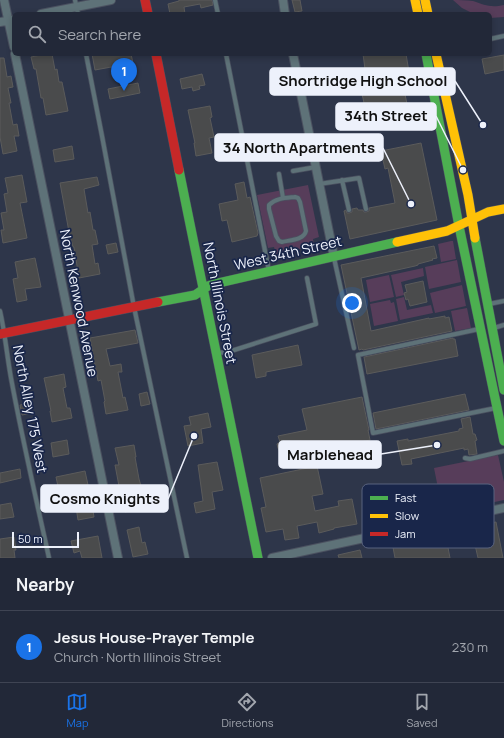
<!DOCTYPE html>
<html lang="en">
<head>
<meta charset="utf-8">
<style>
  body { margin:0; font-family:Manrope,sans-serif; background:#2e3443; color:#f1f3f6 }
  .scale { position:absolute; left:12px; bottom:10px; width:67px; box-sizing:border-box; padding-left:4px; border:2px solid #edf1fb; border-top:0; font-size:11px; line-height:14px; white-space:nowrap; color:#edf1fb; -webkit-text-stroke:3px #19264a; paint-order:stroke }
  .you { position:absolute; left:352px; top:303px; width:14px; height:14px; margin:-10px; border:3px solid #fff; border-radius:50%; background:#1a73e8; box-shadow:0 0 0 6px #1a73e833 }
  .badge { display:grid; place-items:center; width:26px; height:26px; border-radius:50%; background:#1a73e8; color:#fff; font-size:13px; font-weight:700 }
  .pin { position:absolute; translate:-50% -33px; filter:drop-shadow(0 1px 2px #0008) }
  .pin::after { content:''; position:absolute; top:21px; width:14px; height:12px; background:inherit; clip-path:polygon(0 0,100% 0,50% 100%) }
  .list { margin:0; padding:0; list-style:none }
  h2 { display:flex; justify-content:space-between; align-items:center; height:52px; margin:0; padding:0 16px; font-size:17px }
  h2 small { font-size:13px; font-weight:400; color:#a2a6ae }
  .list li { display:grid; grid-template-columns:26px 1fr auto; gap:12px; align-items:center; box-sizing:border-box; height:72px; padding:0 16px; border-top:1px solid #3f4453 }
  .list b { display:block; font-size:15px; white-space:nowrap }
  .list p { margin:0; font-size:13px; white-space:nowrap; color:#a2a6ae }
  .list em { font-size:13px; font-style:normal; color:#a2a6ae }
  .icon { flex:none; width:22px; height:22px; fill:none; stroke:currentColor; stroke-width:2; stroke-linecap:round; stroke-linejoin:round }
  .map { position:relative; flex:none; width:504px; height:558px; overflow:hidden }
  .search { position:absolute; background:#222838; box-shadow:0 2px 6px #0003; left:12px; right:12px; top:12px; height:44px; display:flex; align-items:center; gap:10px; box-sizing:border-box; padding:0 14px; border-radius:6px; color:#a2a6ae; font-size:15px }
  .sheet { height:124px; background:#222838 }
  nav { display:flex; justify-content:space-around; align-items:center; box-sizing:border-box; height:56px; border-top:1px solid #3f4453; background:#222838; font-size:11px; color:#a2a6ae }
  nav a { display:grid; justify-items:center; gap:2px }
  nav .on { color:#1a73e8 }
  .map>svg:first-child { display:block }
</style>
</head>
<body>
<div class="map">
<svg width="504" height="558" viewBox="0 0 504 558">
  <rect width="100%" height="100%" fill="#2e364a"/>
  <!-- green -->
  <path fill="#573d5a" d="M453,0C459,0 467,0 473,1C485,5 490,8 504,5V17L490,18V14H474L462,8Z
    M308,185L319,237L313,239L314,246L276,254L274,247L268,248L257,195Z
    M451,241H453L456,259L441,262L438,244Z
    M457,260L461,282L429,289L425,267Z
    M423,268L424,276L401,282L404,295L396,297L391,275Z
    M389,275L394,297L370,302L366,280Z
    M462,285L466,306L435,313L430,293Z
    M404,297L407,310L431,305L433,313L400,320L396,299Z
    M390,300L391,303L394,302L398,321L374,326L370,304Z
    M467,308L471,328L455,331L451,311Z
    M498,455L504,482V500L443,513L434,468Z"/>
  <!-- building -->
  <path fill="#4a4b4c" stroke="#5b5b5b" d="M179,0H212L213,5L201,8L200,4L184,7L185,14H170L168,4L179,1Z
    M292,0H300L302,11L295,12Z
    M46,54H52L55,70L57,69L59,82H62L68,111L46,115L43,98H41L36,69H34L31,57Z
    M92,54H131L133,63L95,70Z
    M363,54H406L409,72H407L408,74L401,75L407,104L366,112L357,71L365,69Z
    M504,55V70L485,74L482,59Z
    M0,58H4L7,77L11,76L13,87L8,88L11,103H9L13,125L17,124L19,136H14L17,151L3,154L0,137Z
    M202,74L205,85L199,86L200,89L193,91L192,87L182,89L180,79Z
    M138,83L140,93L110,99L108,89Z
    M210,106L212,117L210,118L214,137L209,138L212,153L196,156L194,143H195L188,110Z
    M421,143L437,220L350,239L344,211L346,210L347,213H349L352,212V209L357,208L358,210H363L364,212H366L369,211V208L395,203L388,168L385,169L381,151Z
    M72,146L74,159L55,162L53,150Z
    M22,175L27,202L20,203L27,238L3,243L1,230H4L1,213L7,212L4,194L8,193L5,178Z
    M97,177L99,185L84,189L88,213L90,212L93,230H95L98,244L92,245L95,264L98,263L100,274L79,278L74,247H73L69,232L60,183Z
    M244,182L247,198L250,197L258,233L257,236L232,242L227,220L222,221L219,204L238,200L235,184Z
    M116,243L118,252L108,254L106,245Z
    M434,246L437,258L432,259L433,260L418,264V265L415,266L361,278L371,331L429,318V319L445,316V318L449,317L452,331L363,350L362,349L359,350L341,265Z
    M35,258L41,287L25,289L27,300L17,302L13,279L18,278L15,262Z
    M423,281L427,302L410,306L408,299L406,300L404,293L407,292L405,285Z
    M135,330L138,343L106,349L110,366L121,364L122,372H118L123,398L125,397L128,410L106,414L104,402L105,401L101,380L98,381L90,338Z
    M453,338V339H455L458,356L367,374L364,357Z
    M298,345L302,365L266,372V376L256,378L252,355Z
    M64,374L66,387L63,388L67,408H70L72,418L52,422L50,411H51L44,378Z
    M147,392L150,404L141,406L139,394Z
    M465,394L469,410L376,429L373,413Z
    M362,397L369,430H368L370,440L282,458L280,452L278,448L277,444L280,442L278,436L307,430L302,409Z
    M30,403L32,413L22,415L20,405Z
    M208,413L211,427L201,429L203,443L188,446L184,426L191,425L189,417Z
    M470,417L473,434H475L477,440L475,441L477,454L469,455L468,449L464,450V448L411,459L412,464L402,465L397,441L408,439V441L459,431V429L463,428L461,419Z
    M67,440L69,454L53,457L51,443Z
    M134,445L136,457H135L139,479L147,507L125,512L124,507H121L117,486H119L115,465H119L115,448Z
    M217,462L223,490L212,492L215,509L196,513L194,503L203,501L198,465Z
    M317,466L323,494L312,496L315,511L339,506L338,501L352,499L357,524L334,528V529L319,533L317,522L297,526L299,538L285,540L283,529L266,532L261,508L266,507L260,478Z
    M20,469L21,478L0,483V473Z
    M85,471L88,485L59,491L56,477Z
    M11,503L14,517L0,519V505Z
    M92,504L94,517L78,520L76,507Z
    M483,521L484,524L496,522L503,558H478L471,527L477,525L476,522Z
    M139,527L142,543L145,542L148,554L133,557L127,530Z
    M445,532L450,558H395L392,542Z
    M98,536L102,558H82L80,551L74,553L71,541Z
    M14,537L16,550H14L15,558H0V539Z
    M360,550L362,558H339L338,555Z"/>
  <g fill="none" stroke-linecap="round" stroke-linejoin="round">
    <!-- lane casing -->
    <g stroke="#4b5160" stroke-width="5.5">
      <path id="lane" d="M75,0L78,14
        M215,0L218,14
        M490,39L504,36
        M86,54L102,136L134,307L187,558
        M226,54L269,271
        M293,171L316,167
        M279,174L283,198
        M342,180L349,210
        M319,184L359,178L366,209
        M295,197L298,198L300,202L306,231C304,240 290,240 282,242L279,241L276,236L269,209V205C276,198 286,198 295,197Z
        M334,258L354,348
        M489,304L504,301
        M0,311C5,333 7,356 11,378C22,438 36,498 49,558
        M494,328L504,325
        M479,329L358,355L373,433L496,408
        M217,353L228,352L316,324L307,278
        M465,458L470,459L504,451"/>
    </g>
    <!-- street casing -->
    <g stroke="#4b5160" stroke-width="10">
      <path id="street" d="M4,0L14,47
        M283,0L285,14
        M41,14L111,0
        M0,22L13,20
        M15,54L118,558
        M293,54L334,257
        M272,558L504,508"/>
    </g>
    <!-- fast casing -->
    <g stroke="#4b5160" stroke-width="10">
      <path id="fast" d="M426,54L459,226L504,441
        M179,170L258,558
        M475,238L504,390
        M158,302L195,295L208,286L214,284L397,242"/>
    </g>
    <!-- slow casing -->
    <g stroke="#4b5160" stroke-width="10">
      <path id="slow" d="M415,0L418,14
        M425,0L428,14
        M436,54L468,195L475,238
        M397,242L447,231L488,212L504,209"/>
    </g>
    <!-- jam casing -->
    <g stroke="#4b5160" stroke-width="10">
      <path id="jam" d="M145,0L148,14
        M156,54L179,170
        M0,334L158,302"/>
    </g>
    <!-- lane -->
    <use href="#lane" stroke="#5e7278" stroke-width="4"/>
    <!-- street -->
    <use href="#street" stroke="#5e7278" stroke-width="8"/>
    <!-- fast -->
    <use href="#fast" stroke="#4caf50" stroke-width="9"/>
    <!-- slow -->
    <use href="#slow" stroke="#ffc107" stroke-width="9"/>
    <!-- jam -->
    <use href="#jam" stroke="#c62828" stroke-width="9"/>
  </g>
  <g text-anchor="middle" stroke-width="3.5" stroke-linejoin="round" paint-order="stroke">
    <!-- street labels -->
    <g font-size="14" fill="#edf1fb" stroke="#19264a">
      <text transform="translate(288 253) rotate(-13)" y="5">West 34th Street</text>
      <text transform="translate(79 303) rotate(79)" y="5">North Kenwood Avenue</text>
      <text transform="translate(220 303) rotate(79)" y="5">North Illinois Street</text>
      <text transform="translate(30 409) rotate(79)" y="5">North Alley 175 West</text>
    </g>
  </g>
  <!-- legend -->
  <rect x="362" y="484" width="132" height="64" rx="6" fill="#19264a" stroke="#59637f" stroke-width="1"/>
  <rect x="370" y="496" width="18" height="4" fill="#4caf50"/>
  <rect x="370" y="514" width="18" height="4" fill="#ffc107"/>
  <rect x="370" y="532" width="18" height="4" fill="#c62828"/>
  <g font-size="11" fill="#edf1fb">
    <text x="395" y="502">Fast</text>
    <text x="395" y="520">Slow</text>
    <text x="395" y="538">Jam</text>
  </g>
  <!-- callouts -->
  <path fill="none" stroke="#edf1fb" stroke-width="1.5" d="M483 125L455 81M463 170L436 116M411 204L383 148M437 445L381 454M194 436L168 499"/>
  <g fill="#edf1fb" stroke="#19264a" stroke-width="1.5">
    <circle cx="483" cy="125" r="4"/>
    <circle cx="463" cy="170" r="4"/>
    <circle cx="411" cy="204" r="4"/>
    <circle cx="437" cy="445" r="4"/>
    <circle cx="194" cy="436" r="4"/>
  </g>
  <g fill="#edf1fb" stroke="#edf1fb" stroke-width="1.5">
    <rect x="270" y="68" width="185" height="27" rx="4"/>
    <rect x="336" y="103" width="100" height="27" rx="4"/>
    <rect x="215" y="134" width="168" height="27" rx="4"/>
    <rect x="279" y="441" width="102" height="27" rx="4"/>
    <rect x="41" y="485" width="127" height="27" rx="4"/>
  </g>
  <g font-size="15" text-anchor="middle" font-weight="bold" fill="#111">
    <text x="363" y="86">Shortridge High School</text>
    <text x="386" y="121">34th Street</text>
    <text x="299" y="153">34 North Apartments</text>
    <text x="330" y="460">Marblehead</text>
    <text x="105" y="504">Cosmo Knights</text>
  </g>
</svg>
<div class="scale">50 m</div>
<div class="you"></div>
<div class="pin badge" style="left:124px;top:91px">1</div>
<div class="search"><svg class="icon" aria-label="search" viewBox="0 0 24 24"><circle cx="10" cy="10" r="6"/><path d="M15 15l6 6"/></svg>Search here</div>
</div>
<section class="sheet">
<h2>Nearby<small></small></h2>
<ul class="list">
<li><span class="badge">1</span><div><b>Jesus House-Prayer Temple</b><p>Church · North Illinois Street</p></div><em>230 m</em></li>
</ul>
</section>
<nav>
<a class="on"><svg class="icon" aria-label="map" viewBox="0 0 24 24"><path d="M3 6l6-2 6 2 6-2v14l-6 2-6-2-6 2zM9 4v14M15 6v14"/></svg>Map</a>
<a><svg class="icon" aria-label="directions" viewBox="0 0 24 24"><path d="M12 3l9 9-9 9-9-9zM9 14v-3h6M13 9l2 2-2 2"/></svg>Directions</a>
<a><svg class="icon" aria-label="saved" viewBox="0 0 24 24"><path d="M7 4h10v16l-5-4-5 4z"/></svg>Saved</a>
</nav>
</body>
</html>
